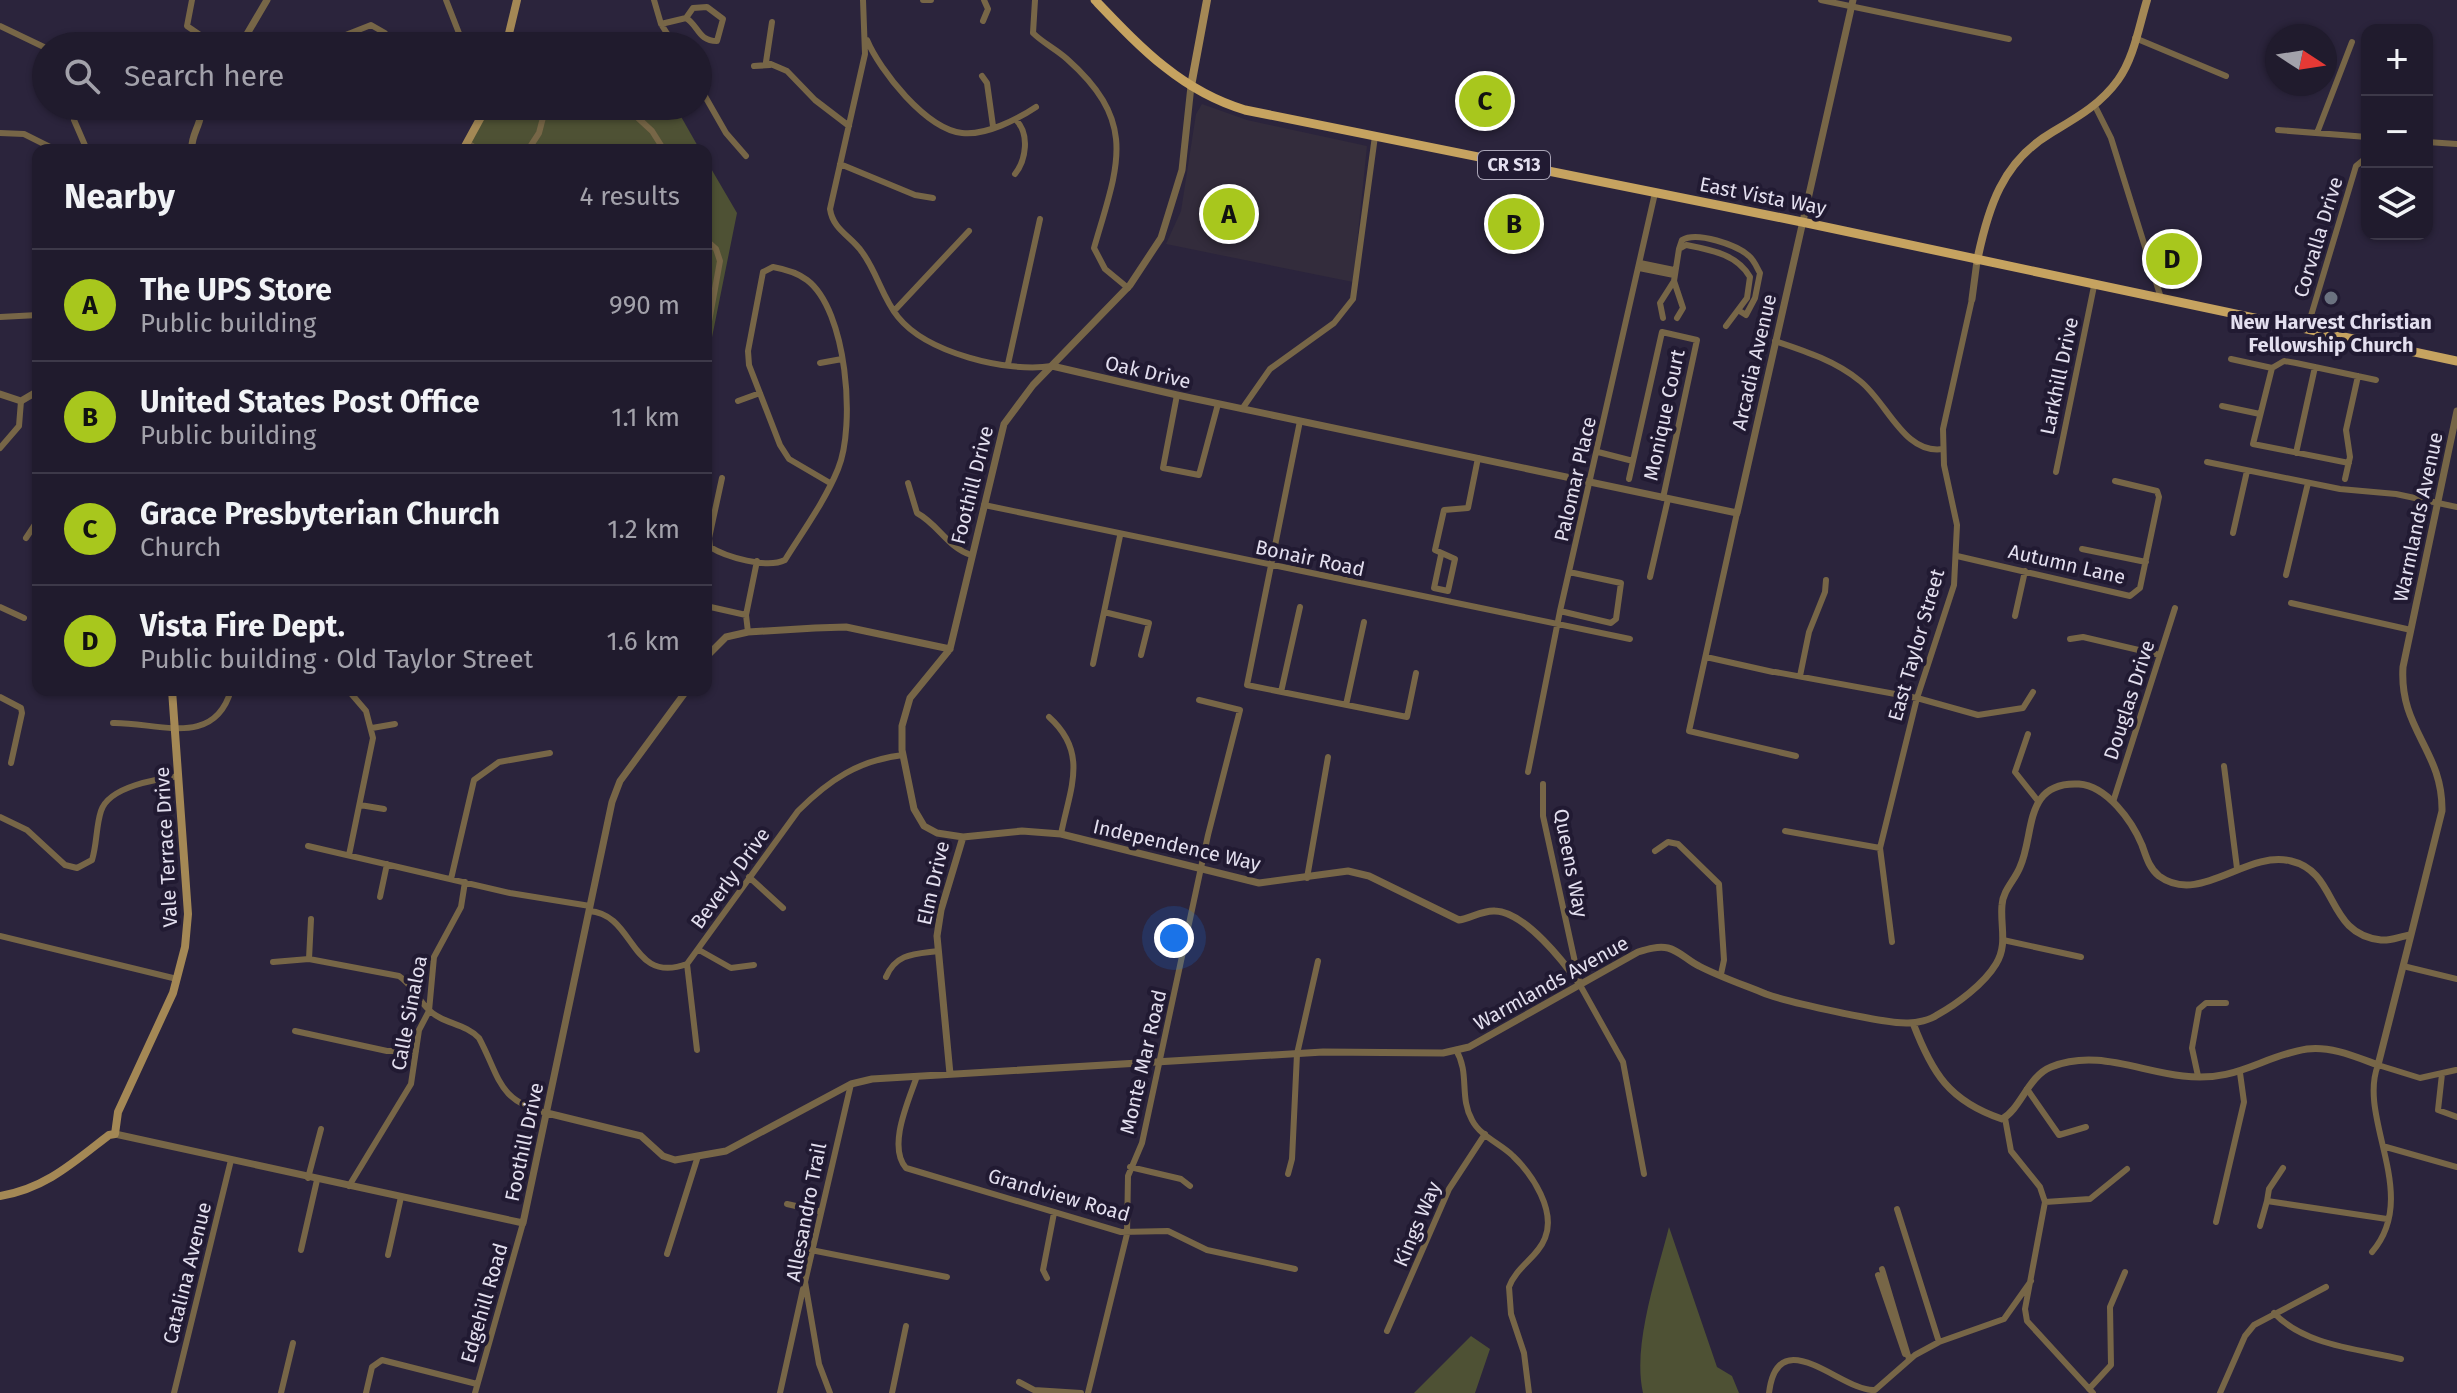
<!DOCTYPE html>
<html lang="en">
<head>
<meta charset="utf-8">
<style>
  body { margin:0; font-family:"Fira Sans",sans-serif; background:#282435; color:#f1f3f6 }
  .controls { position:absolute; right:24px; top:24px; display:grid; overflow:hidden; border-radius:16px; box-shadow:0 2px 6px #0004 }
  .controls button { width:72px; height:72px; display:grid; place-items:center; padding:0; border:0; border-bottom:2px solid #3d3949; background:#201b2d; color:#f1f3f6; font:40px sans-serif }
  .compass { position:absolute; left:2265px; top:24px; width:72px; height:72px; border-radius:50%; background:#201b2d; box-shadow:0 2px 6px #0004; rotate:102deg }
  .you { position:absolute; left:1174px; top:938px; width:28px; height:28px; margin:-20px; border:6px solid #fff; border-radius:50%; background:#1a73e8; box-shadow:0 0 0 12px #1a73e833 }
  .badge { display:grid; place-items:center; width:52px; height:52px; border-radius:50%; background:#a8c71d; color:#111; font-size:26px; font-weight:700 }
  .pin { position:absolute; translate:-50% -50%; border:4px solid #fff; box-shadow:0 2px 8px #0006 }
  .list { margin:0; padding:0; list-style:none }
  h2 { display:flex; justify-content:space-between; align-items:center; height:104px; margin:0; padding:0 32px; font-size:34px }
  h2 small { font-size:26px; font-weight:400; color:#a2a1aa }
  .list li { display:grid; grid-template-columns:52px 1fr auto; gap:24px; align-items:center; box-sizing:border-box; height:112px; padding:0 32px; border-top:2px solid #3d3949 }
  .list b { display:block; font-size:30px; white-space:nowrap }
  .list p { margin:0; font-size:26px; white-space:nowrap; color:#a2a1aa }
  .list em { font-size:26px; font-style:normal; color:#a2a1aa }
  .icon { flex:none; width:44px; height:44px; fill:none; stroke:currentColor; stroke-width:2; stroke-linecap:round; stroke-linejoin:round }
  .map { position:relative; flex:none; width:2457px; height:1393px; overflow:hidden }
  .search { position:absolute; background:#201b2d; box-shadow:0 2px 6px #0004; left:32px; top:32px; width:680px; height:88px; display:flex; align-items:center; gap:20px; box-sizing:border-box; padding:0 28px; border-radius:44px; color:#a2a1aa; font-size:30px }
  .panel { position:absolute; background:#201b2d; box-shadow:0 2px 6px #0004; left:32px; top:144px; width:680px; height:552px; border-radius:16px }
  .map>svg:first-child { display:block }
</style>
</head>
<body>
<div class="map">
<svg width="2457" height="1393" viewBox="0 0 2457 1393">
  <rect width="100%" height="100%" fill="#2b243c"/>
  <!-- commercial -->
  <path fill="#332c3c" d="M1202,104L1247,120L1367,146L1353,282L1166,244L1181,211L1196,114Z"/>
  <!-- green -->
  <path fill="#4e5134" d="M487,106H675L700,150H463Z
    M706,160L737,213L706,367Z
    M1669,1227L1717,1367L1732,1376L1739,1393H1643C1632,1345 1657,1275 1669,1227Z
    M1471,1336L1490,1349L1475,1393H1414Z"/>
  <g fill="none" stroke-linecap="round" stroke-linejoin="round">
    <!-- minor -->
    <path stroke="#776647" stroke-width="6" d="M192,0L187,26L216,46
      M446,0L464,46
      M654,0L661,24L675,46
      M863,0L865,54L830,209C833,230 851,236 862,252C877,272 882,297 898,317C927,353 1007,373 1052,366
      M923,0H931
      M1035,0L1033,33C1043,43 1056,49 1067,59C1139,123 1118,165 1094,248L1105,269L1128,288
      M1821,0L2009,39
      M983,21L988,9L984,0
      M772,22L766,62L787,71L815,100L849,126
      M661,24L686,18L693,8L707,7L723,19L717,41C698,41 699,26 686,18
      M0,26L46,48
      M2135,38L2226,76
      M333,40L371,25L385,33L389,46
      M867,40C880,71 926,129 962,133C985,136 1018,119 1036,107
      M754,66L770,65
      M982,76L987,83L993,126
      M698,84L726,133L746,156
      M249,106H281
      M625,106L652,131L664,150
      M2095,106L2111,138L2161,298
      M74,120L87,150
      M2278,130L2367,137
      M0,133L24,134L56,150
      M2317,133L2352,42
      M2427,142L2457,144
      M468,143L478,150
      M311,150L320,147L328,150
      M528,150L539,133L546,106
      M840,164L915,195L933,198
      M1015,174C1026,160 1030,134 1016,120
      M706,240L716,249L720,261L706,338
      M35,244L38,237
      M1640,263L1674,270
      M1639,268L1674,275
      M894,311L969,231
      M0,317L38,315
      M1663,318L1660,303L1674,281
      M1677,318L1683,308L1674,281L1679,249
      M1726,326L1747,298L1750,277C1737,254 1711,250 1686,245L1679,249L1682,240C1697,231 1737,245 1749,256C1754,260 1757,268 1760,273L1755,298L1746,315L1738,310
      M2307,329L2356,166L2367,157
      M1775,341C1805,351 1836,361 1860,381C1887,402 1904,455 1943,449
      M2231,359L2272,368
      M820,363L842,359
      M1008,364L1040,219
      M2272,368L2253,444L2349,463
      M2272,368L2284,361L2296,363L2376,380
      M1177,395L1163,468L1199,475L1218,404
      M738,401L760,393
      M2222,406L2260,414
      M1242,409L1270,369L1334,323L1353,299L1375,136
      M1300,421L1247,685L1407,717L1416,673
      M0,448L19,426L21,401
      M1598,452L1633,461
      M2296,453L2315,367
      M2207,462L2340,489L2396,494L2457,507
      M2056,472L2094,286
      M722,478L709,538L710,547C726,557 767,569 785,560C803,531 825,501 838,469C856,426 847,310 807,280C798,273 784,269 773,267L763,272L748,351L749,365L780,445L789,459L830,483
      M1629,479L1662,332L1697,340L1663,498
      M2345,479L2350,457L2346,430L2358,376
      M908,483L917,513C939,525 947,547 971,555
      M984,505L1630,639
      M1737,513L1689,731L1796,756
      M2233,533L2247,471
      M26,538L38,520
      M2082,549L2146,562
      M1441,555L1434,588L1448,591L1455,559L1435,550L1444,510L1468,508L1478,458
      M1957,556L2130,596L2140,588L2159,497L2157,491L2115,481
      M2286,575L2308,483
      M1650,577L1668,499
      M2291,603L2411,630
      M706,606L746,615
      M0,607L24,618
      M1560,611L1611,623L1616,619L1621,583L1569,572
      M1104,612L1149,623L1141,655
      M2015,616L2025,571
      M748,632L746,615L757,561
      M2070,639L2083,637L2160,655
      M1706,657L1773,672
      M35,663L38,640
      M1093,664L1120,536
      M1775,672L1917,698L1978,715L2023,708L2033,692
      M1800,676L1809,632L1825,592L1826,580
      M348,690L366,711L373,738L349,855
      M1281,692L1300,607
      M0,697L21,708L22,713L11,763
      M1346,705L1364,622
      M1049,717C1089,753 1070,788 1061,834
      M113,723C157,722 214,749 231,690
      M372,728L395,724
      M2028,734L2015,772L2038,801
      M2224,766L2237,868
      M1528,772L1560,611L1655,193
      M1543,784V816L1580,985L1623,1062L1644,1174
      M2113,802L2175,608
      M360,805L384,809
      M0,817L27,830L65,865L77,868L92,860C97,844 96,826 101,811C109,786 158,779 179,776
      M1785,831L1880,848
      M308,846L510,893L590,906
      M1655,851L1668,842L1678,844L1719,884L1724,960L1721,974
      M749,877L783,908
      M1307,878L1328,757
      M451,879L474,780L499,762L550,753
      M380,897L387,864
      M589,911C636,914 629,985 687,964L798,811C829,780 859,760 903,755
      M0,936L177,979
      M2003,940L2081,957
      M1892,942L1880,848L1917,698L1954,585L1957,525L1944,465L1943,429L1972,299
      M699,950L731,968L754,965
      M309,959L311,919
      M273,962L309,959L399,976C413,985 417,999 429,1010C443,1024 465,1023 479,1038C500,1077 497,1101 547,1113
      M687,964L697,1050
      M2403,966L2457,979
      M886,977C896,953 915,954 938,951
      M295,1031L387,1051H416
      M1456,1050C1470,1073 1459,1097 1472,1120C1480,1136 1501,1144 1513,1156C1533,1175 1556,1211 1545,1238C1538,1257 1516,1267 1509,1287L1511,1314L1524,1353L1529,1393
      M2442,1074L2438,1110L2457,1117
      M917,1076C909,1100 887,1146 906,1168L1121,1232L1168,1231L1207,1250L1295,1269
      M2198,1076L2192,1048L2199,1009L2206,1003H2226
      M2027,1089L2059,1135L2086,1127
      M2005,1118L2011,1151L2040,1187L2045,1202L2025,1309L2027,1321L2093,1393
      M2386,1147L2457,1167
      M1130,1167L1181,1179L1190,1186
      M1288,1174L1292,1159L1297,1054L1318,961
      M308,1178L321,1129
      M349,1186L411,1084L419,1030L429,1011L434,957L461,907L465,882
      M2267,1201L2269,1189L2283,1168
      M2045,1202L2090,1199L2127,1169
      M787,1204L818,1211
      M1897,1209L1939,1342
      M2216,1222L2244,1102L2240,1073
      M2260,1226L2267,1201L2387,1219
      M301,1250L317,1180
      M811,1250L947,1277
      M2372,1252C2421,1195 2357,1119 2378,1065L2420,1078L2456,1070
      M667,1254L698,1156
      M388,1255L401,1197
      M1882,1269L1909,1359
      M1878,1275L1905,1354
      M1047,1278L1043,1270L1054,1213
      M2274,1313C2305,1346 2359,1349 2401,1359
      M1387,1331L1449,1189L1485,1134
      M1019,1382L1034,1390L1081,1393
      M2089,1389L2111,1365L2110,1307L2125,1272
      M174,1393L231,1160
      M281,1393L293,1343
      M366,1393L372,1367L382,1360L477,1384
      M475,1393L523,1223
      M780,1393L803,1289
      M830,1393L819,1364L805,1282L851,1084
      M892,1393L906,1326
      M1088,1393L1127,1234L1128,1176L1142,1143L1208,835L1240,710L1199,700
      M1769,1393C1778,1319 1843,1393 1875,1390L1915,1355L1939,1342L2004,1319L2031,1281
      M2220,1393L2245,1336L2254,1325L2326,1287"/>
    <!-- tertiary -->
    <path stroke="#776647" stroke-width="7" d="M233,46L247,34L267,0
      M192,150C190,134 204,123 200,106
      M1972,299L1977,261
      M1052,366L1177,395L1737,513L1853,0
      M0,394L21,401L38,391
      M950,649L910,698L902,726V750L914,809L924,826L937,833L963,837L1022,831L1061,834L1259,883L1348,871L1369,876L1459,920C1471,918 1483,910 1495,911C1525,912 1564,962 1580,985
      M706,657L726,637L748,632L815,628L846,627L950,649L1004,424L1033,385L1130,285L1161,238L1182,170L1191,86
      M1913,1023C1932,1073 1949,1101 2002,1119C2021,1109 2028,1076 2051,1067C2096,1049 2138,1071 2183,1076C2237,1083 2261,1056 2307,1049C2332,1046 2356,1057 2378,1065L2411,935
      M950,1074L937,936L941,910L963,837
      M547,1113L641,1136L663,1156L675,1160L726,1151L851,1084L872,1079L1323,1052L1443,1053L1469,1047L1638,952C1648,949 1658,946 1668,948C1680,951 1688,961 1699,966C1720,977 1744,985 1766,994C1788,1002 1886,1024 1908,1023C1917,1023 1930,1020 1937,1015C1957,1004 1984,984 1996,964C2008,945 2000,925 2002,905C2003,890 2015,880 2020,867C2035,834 2023,781 2079,784C2107,786 2132,821 2142,845C2146,856 2149,868 2159,876C2200,906 2246,850 2291,861C2339,872 2325,934 2381,940C2392,941 2400,936 2411,935L2442,811C2443,750 2399,730 2403,667L2457,411
      M115,1134L523,1223L612,802L620,781L687,690"/>
    <!-- secondary -->
    <path stroke="#a48855" stroke-width="8" d="M506,46L517,0
      M1191,86L1207,0
      M463,150L487,106
      M1977,261C1988,208 2002,162 2051,133C2076,118 2100,105 2118,80C2134,58 2139,26 2147,0
      M0,1196C45,1189 74,1162 109,1135L115,1134L118,1112L173,993L185,947L188,914L172,690"/>
    <!-- primary -->
    <path stroke="#c6a360" stroke-width="9" d="M1095,0C1140,47 1181,91 1245,110L1802,222L2457,361"/>
  </g>
  <!-- markers -->
  <circle fill="#6b7280" stroke="#211a32" stroke-width="3" cx="2331" cy="298" r="8"/>
  <g text-anchor="middle" stroke-width="8" stroke-linejoin="round" paint-order="stroke">
    <!-- shield labels -->
    <rect fill="#211a32" stroke="#a9a4b6" stroke-width="2" x="1478" y="151" width="72" height="28" rx="6"/>
    <g font-size="18" font-weight="bold" fill="#e3dfef">
      <text x="1514" y="171">CR S13</text>
    </g>
    <!-- street labels -->
    <g font-size="20" fill="#e3dfef" stroke="#211a32">
      <text transform="translate(1763 196) rotate(11)" y="7">East Vista Way</text>
      <text transform="translate(2318 237) rotate(-73)" y="7">Corvalla Drive</text>
      <text transform="translate(1754 362) rotate(-77)" y="7">Arcadia Avenue</text>
      <text transform="translate(1148 372) rotate(13)" y="7">Oak Drive</text>
      <text transform="translate(2059 376) rotate(-78)" y="7">Larkhill Drive</text>
      <text transform="translate(1664 415) rotate(-78)" y="7">Monique Court</text>
      <text transform="translate(1575 479) rotate(-77)" y="7">Palomar Place</text>
      <text transform="translate(972 485) rotate(-76)" y="7">Foothill Drive</text>
      <text transform="translate(2418 517) rotate(-78)" y="7">Warmlands Avenue</text>
      <text transform="translate(1310 558) rotate(12)" y="7">Bonair Road</text>
      <text transform="translate(2067 564) rotate(13)" y="7">Autumn Lane</text>
      <text transform="translate(1916 645) rotate(-74)" y="7">East Taylor Street</text>
      <text transform="translate(2129 700) rotate(-72)" y="7">Douglas Drive</text>
      <text transform="translate(1177 845) rotate(13)" y="7">Independence Way</text>
      <text transform="translate(166 847) rotate(-93)" y="7">Vale Terrace Drive</text>
      <text transform="translate(1571 863) rotate(79)" y="7">Queens Way</text>
      <text transform="translate(730 878) rotate(-54)" y="7">Beverly Drive</text>
      <text transform="translate(933 883) rotate(-77)" y="7">Elm Drive</text>
      <text transform="translate(1551 983) rotate(-29)" y="7">Warmlands Avenue</text>
      <text transform="translate(409 1013) rotate(-79)" y="7">Calle Sinaloa</text>
      <text transform="translate(1143 1062) rotate(-77)" y="7">Monte Mar Road</text>
      <text transform="translate(524 1142) rotate(-78)" y="7">Foothill Drive</text>
      <text transform="translate(1059 1195) rotate(16)" y="7">Grandview Road</text>
      <text transform="translate(806 1212) rotate(-79)" y="7">Allesandro Trail</text>
      <text transform="translate(1417 1224) rotate(-67)" y="7">Kings Way</text>
      <text transform="translate(187 1273) rotate(-76)" y="7">Catalina Avenue</text>
      <text transform="translate(484 1303) rotate(-74)" y="7">Edgehill Road</text>
    </g>
    <!-- poi labels -->
    <g font-size="20" font-weight="bold" fill="#e3dfef" stroke="#211a32">
      <text x="2331" y="329">New Harvest Christian<tspan x="2331" dy="23">Fellowship Church</tspan></text>
    </g>
  </g>
</svg>
<div class="controls">
<button>+</button>
<button>−</button>
<button><svg class="icon" aria-label="layers" viewBox="0 0 24 24"><path d="M12 4l9 5-9 5-9-5zM3 14l9 5 9-5"/></svg></button>
</div>
<svg class="compass" viewBox="-18 -18 36 36"><path d="M0-13l5 13h-10z" fill="#e53935"/><path d="M0 13l5-13h-10z" fill="#a2a1aa"/></svg>
<div class="you"></div>
<div class="pin badge" style="left:1229px;top:214px">A</div>
<div class="pin badge" style="left:1514px;top:224px">B</div>
<div class="pin badge" style="left:1485px;top:101px">C</div>
<div class="pin badge" style="left:2172px;top:259px">D</div>
<div class="search"><svg class="icon" aria-label="search" viewBox="0 0 24 24"><circle cx="10" cy="10" r="6"/><path d="M15 15l6 6"/></svg>Search here</div>
<section class="panel">
<h2>Nearby<small>4 results</small></h2>
<ul class="list">
<li><span class="badge">A</span><div><b>The UPS Store</b><p>Public building</p></div><em>990 m</em></li>
<li><span class="badge">B</span><div><b>United States Post Office</b><p>Public building</p></div><em>1.1 km</em></li>
<li><span class="badge">C</span><div><b>Grace Presbyterian Church</b><p>Church</p></div><em>1.2 km</em></li>
<li><span class="badge">D</span><div><b>Vista Fire Dept.</b><p>Public building · Old Taylor Street</p></div><em>1.6 km</em></li>
</ul>
</section>
</div>
</body>
</html>
